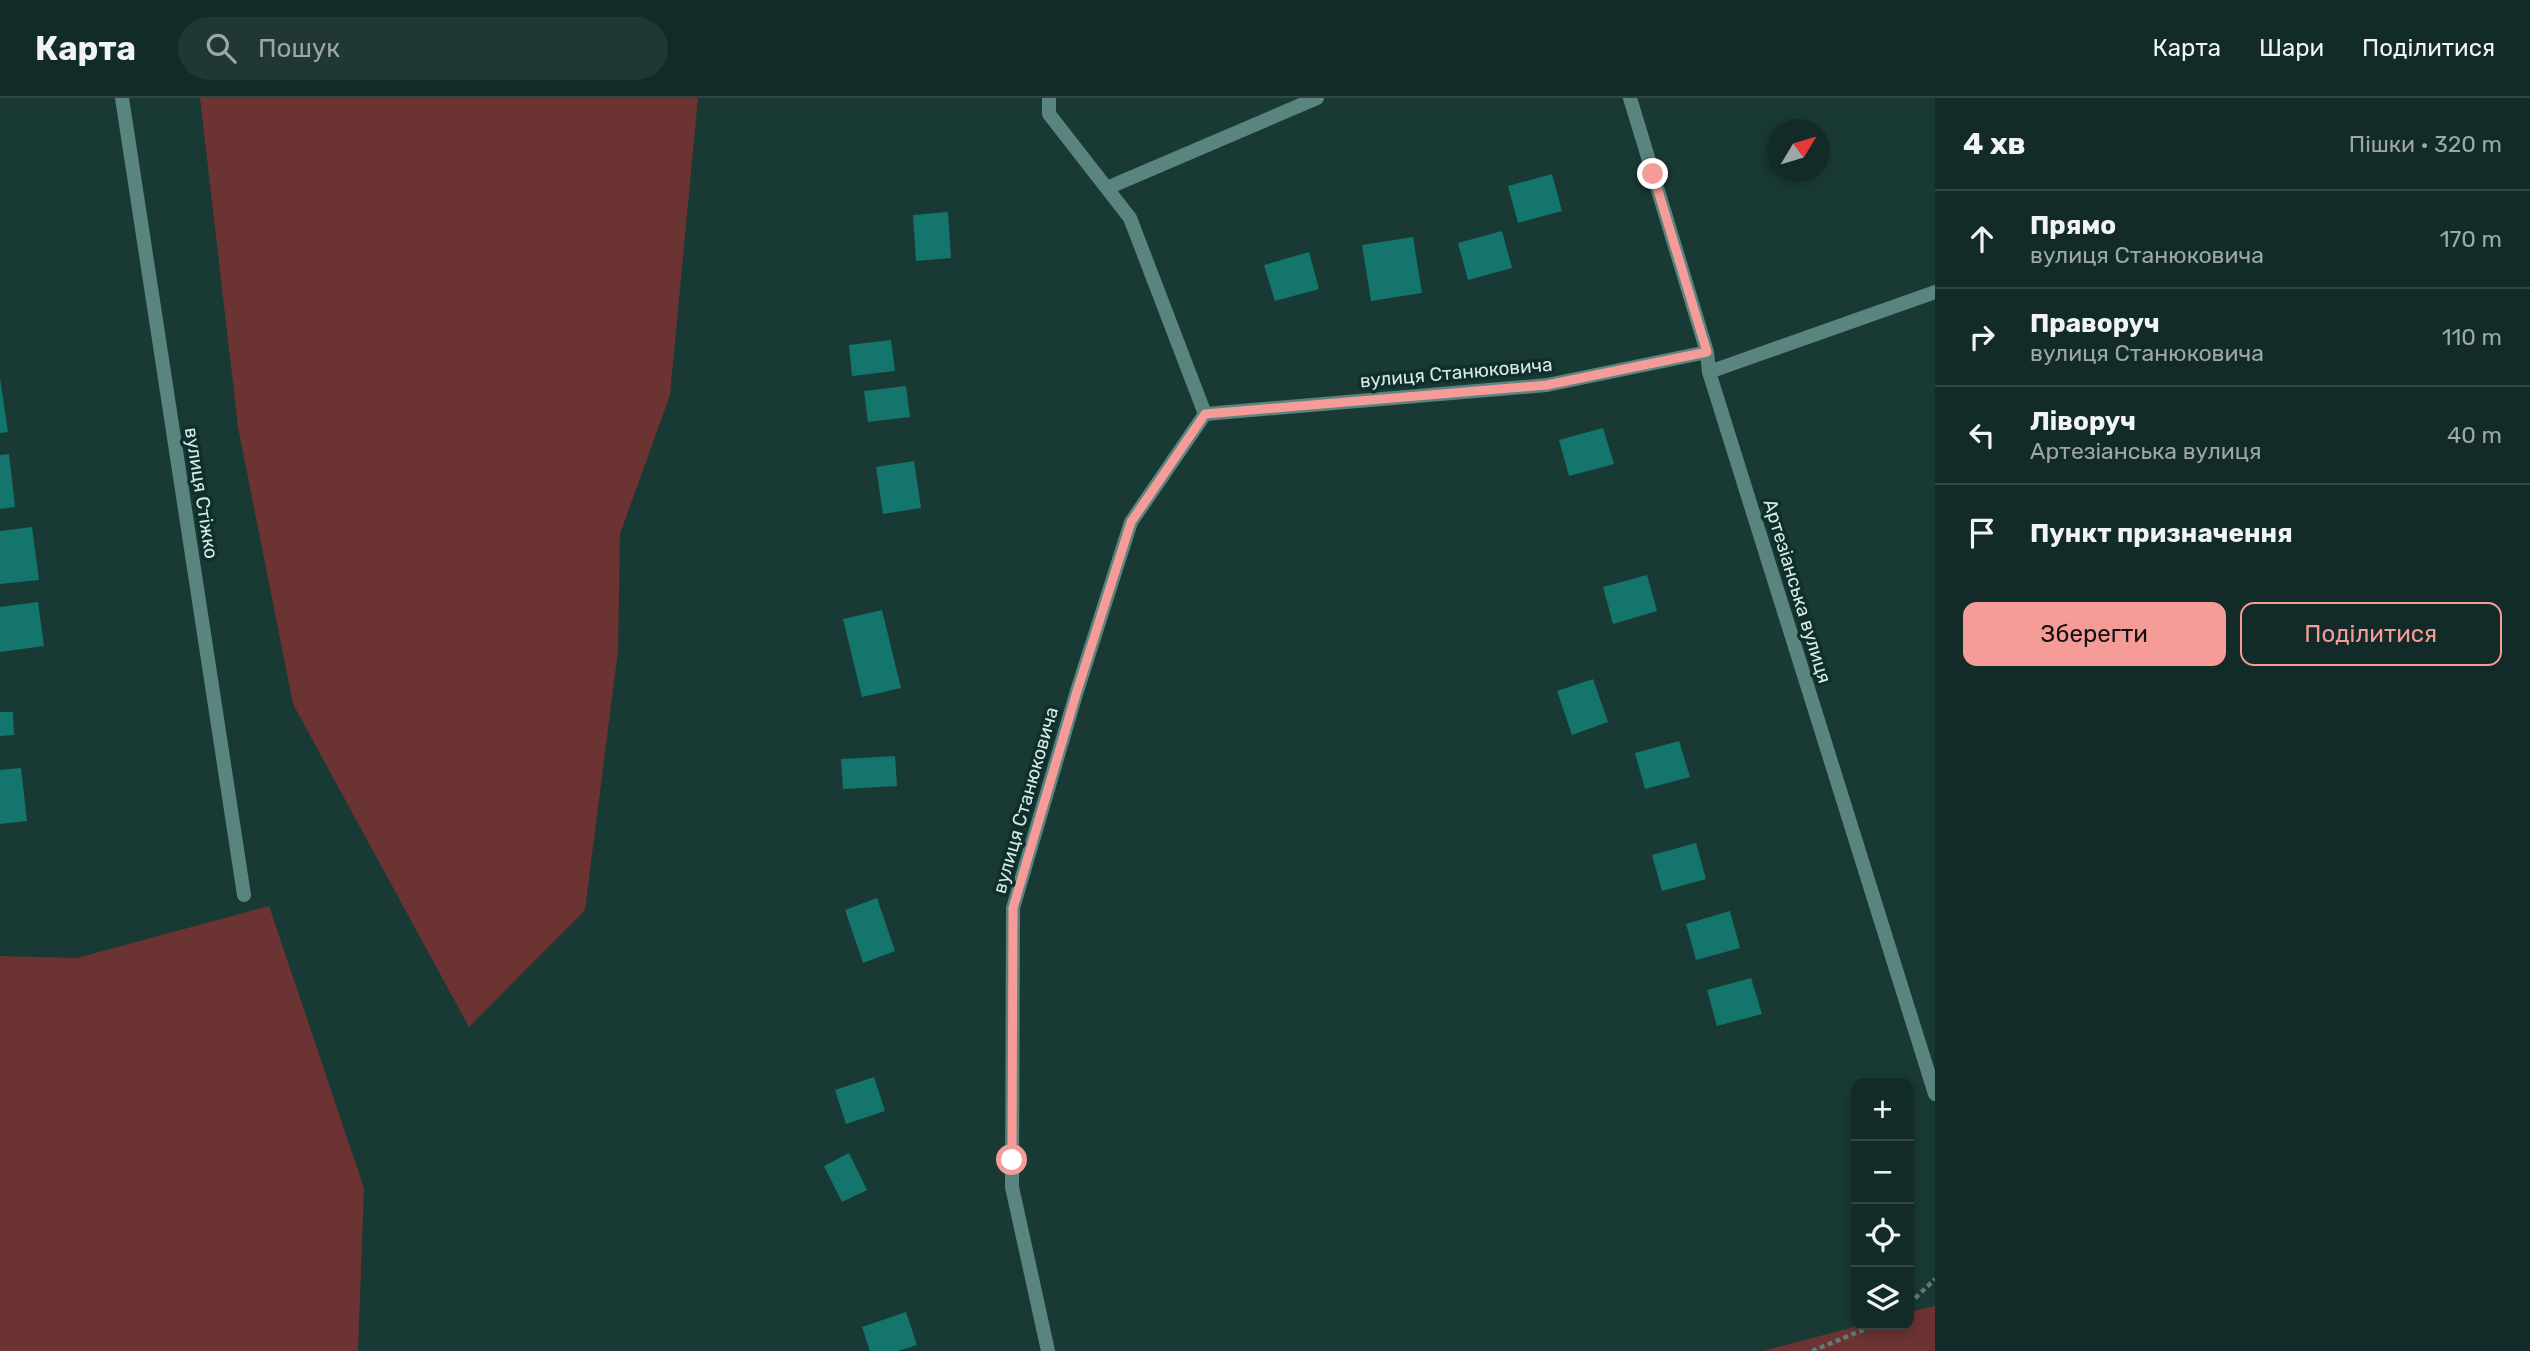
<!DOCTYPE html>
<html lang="uk">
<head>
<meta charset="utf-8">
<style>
  body { margin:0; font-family:Rubik,sans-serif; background:#203734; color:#f1f3f6 }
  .controls { position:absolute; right:21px; bottom:21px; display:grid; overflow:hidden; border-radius:14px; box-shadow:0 4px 10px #0003 }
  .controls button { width:63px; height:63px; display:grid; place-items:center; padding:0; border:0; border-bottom:2px solid #324745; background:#132b28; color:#f1f3f6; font:35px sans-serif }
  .compass { position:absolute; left:1767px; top:21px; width:63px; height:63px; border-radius:50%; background:#132b28; box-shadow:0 4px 10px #0003; rotate:52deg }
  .stop { position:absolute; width:21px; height:21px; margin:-16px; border:5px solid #f59b98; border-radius:50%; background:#fff }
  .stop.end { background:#f59b98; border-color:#fff; box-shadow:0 2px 7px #0008 }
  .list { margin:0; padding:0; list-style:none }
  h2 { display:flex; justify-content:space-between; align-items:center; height:91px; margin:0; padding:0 28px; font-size:30px }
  h2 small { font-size:23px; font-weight:400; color:#9da7a8 }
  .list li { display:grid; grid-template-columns:46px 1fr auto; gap:21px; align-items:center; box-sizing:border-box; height:98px; padding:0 28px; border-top:2px solid #324745 }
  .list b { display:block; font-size:26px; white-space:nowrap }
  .list p { margin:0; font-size:23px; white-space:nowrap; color:#9da7a8 }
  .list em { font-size:23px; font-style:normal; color:#9da7a8 }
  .actions { display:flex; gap:14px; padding:21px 28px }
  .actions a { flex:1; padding:16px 0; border:2px solid #f59b98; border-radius:14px; text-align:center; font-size:24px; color:#f59b98 }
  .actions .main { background:#f59b98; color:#111 }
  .icon { flex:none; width:38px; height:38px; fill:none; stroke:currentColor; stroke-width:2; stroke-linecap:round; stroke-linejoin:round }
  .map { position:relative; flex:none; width:1935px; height:1253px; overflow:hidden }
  header { display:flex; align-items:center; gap:42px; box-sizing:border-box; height:98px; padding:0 35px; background:#132b28; border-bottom:2px solid #324745 }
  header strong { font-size:33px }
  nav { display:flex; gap:38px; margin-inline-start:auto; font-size:24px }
  .search { width:490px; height:63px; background:#203734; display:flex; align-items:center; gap:18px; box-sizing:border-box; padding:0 24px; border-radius:38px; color:#9da7a8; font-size:26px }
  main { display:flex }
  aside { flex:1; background:#132b28 }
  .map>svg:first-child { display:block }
</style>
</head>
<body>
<header>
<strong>Карта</strong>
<div class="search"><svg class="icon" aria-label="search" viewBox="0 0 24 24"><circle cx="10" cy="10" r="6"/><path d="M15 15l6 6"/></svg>Пошук</div>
<nav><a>Карта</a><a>Шари</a><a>Поділитися</a></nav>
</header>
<main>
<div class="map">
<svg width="1935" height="1253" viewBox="0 0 1935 1253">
  <rect width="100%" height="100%" fill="#193935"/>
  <!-- green -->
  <path fill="#6b3332" d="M200,0H698L670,297L620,436L618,552L585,812L469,929L293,606L238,329Z
    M269,808L364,1090L358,1253H0V858L77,860Z
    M1935,1208V1253H1763L1862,1227H1909V1214Z"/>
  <!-- building -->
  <path fill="#14756c" d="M1552,76L1562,113L1518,125L1508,88Z
    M948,114L951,160L916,163L913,117Z
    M1502,133L1512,170L1468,182L1458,145Z
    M1413,139L1422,195L1371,203L1362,147Z
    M1309,154L1319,191L1275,203L1264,167Z
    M891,242L895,273L852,278L849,247Z
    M0,280L8,334L0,335Z
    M906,288L910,319L868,324L864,293Z
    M1603,330L1614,366L1569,378L1559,342Z
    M9,356L15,409L0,411V357Z
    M914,363L921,410L883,416L876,369Z
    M32,429L39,482L0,486V433Z
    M1647,477L1657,513L1613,526L1603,489Z
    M38,504L44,548L0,554V509Z
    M882,512L901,590L862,599L843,521Z
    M1593,581L1608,624L1572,637L1557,593Z
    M0,614H13L14,637L0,638Z
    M1679,643L1690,679L1645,691L1635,655Z
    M895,658L897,688L843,691L841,661Z
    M21,670L27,723L0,726V672Z
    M1696,745L1706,781L1662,793L1652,757Z
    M877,800L895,853L863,865L845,812Z
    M1730,813L1740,850L1696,862L1686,826Z
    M1751,880L1762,916L1717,928L1707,892Z
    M874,979L885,1013L846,1026L835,992Z
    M849,1055L867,1092L842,1104L824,1068Z
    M906,1214L917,1247L898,1253H870L862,1229Z"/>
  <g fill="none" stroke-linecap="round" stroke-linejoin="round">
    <!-- path -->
    <path stroke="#5f7a77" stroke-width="4.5" stroke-dasharray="5 3.5" stroke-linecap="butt" d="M1909,1206L1935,1181
      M1812,1253L1875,1227"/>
    <!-- lane -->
    <path stroke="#5a847e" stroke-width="14" d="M1709,274L1935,194"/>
    <!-- street -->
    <path stroke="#5a847e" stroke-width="14" d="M122,0L244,797
      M1049,0V16L1130,120L1205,316
      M1630,0L1707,254L1709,274L1935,996
      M1107,90L1317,0
      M1048,1253L1012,1089L1013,810L1077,593L1131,424L1205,316L1547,287L1707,254"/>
  </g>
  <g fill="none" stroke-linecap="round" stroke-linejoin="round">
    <!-- route -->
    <path stroke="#f59b98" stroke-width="9" d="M1012,1062L1013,810L1077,593L1131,424L1205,316L1547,287L1707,254L1653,76"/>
  </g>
  <g text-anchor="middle" stroke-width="7" stroke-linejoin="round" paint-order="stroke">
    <!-- street labels -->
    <g font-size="19" fill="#d8eae7" stroke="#0e2f2b">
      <text transform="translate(1456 274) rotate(-5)" y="7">вулиця Станюковича</text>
      <text transform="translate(202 395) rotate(81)" y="7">вулиця Стіжко</text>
      <text transform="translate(1798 493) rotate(73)" y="7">Артезіанська вулиця</text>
      <text transform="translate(1025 702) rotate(-74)" y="7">вулиця Станюковича</text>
    </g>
  </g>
</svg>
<div class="controls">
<button>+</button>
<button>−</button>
<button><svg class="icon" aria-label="locate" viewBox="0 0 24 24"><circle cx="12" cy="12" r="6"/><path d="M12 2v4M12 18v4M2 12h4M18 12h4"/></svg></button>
<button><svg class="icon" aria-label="layers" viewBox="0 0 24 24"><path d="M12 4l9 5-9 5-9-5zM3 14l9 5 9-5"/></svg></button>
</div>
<svg class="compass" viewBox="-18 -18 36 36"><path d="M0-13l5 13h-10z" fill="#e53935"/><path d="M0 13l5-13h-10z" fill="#9da7a8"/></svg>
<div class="stop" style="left:1012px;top:1062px"></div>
<div class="stop end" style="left:1653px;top:76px"></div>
</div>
<aside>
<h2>4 хв<small>Пішки · 320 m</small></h2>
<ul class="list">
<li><svg class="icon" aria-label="ahead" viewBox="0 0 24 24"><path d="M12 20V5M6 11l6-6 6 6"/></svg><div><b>Прямо</b><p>вулиця Станюковича</p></div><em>170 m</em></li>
<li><svg class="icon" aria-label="right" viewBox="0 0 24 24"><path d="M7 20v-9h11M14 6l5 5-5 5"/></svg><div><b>Праворуч</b><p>вулиця Станюковича</p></div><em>110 m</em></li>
<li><svg class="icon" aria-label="left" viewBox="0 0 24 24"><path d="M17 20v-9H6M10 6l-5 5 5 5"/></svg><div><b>Ліворуч</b><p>Артезіанська вулиця</p></div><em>40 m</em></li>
<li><svg class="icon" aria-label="arrive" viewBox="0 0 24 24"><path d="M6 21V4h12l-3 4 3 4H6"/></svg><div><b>Пункт призначення</b></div></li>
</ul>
<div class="actions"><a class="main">Зберегти</a><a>Поділитися</a></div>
</aside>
</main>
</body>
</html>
